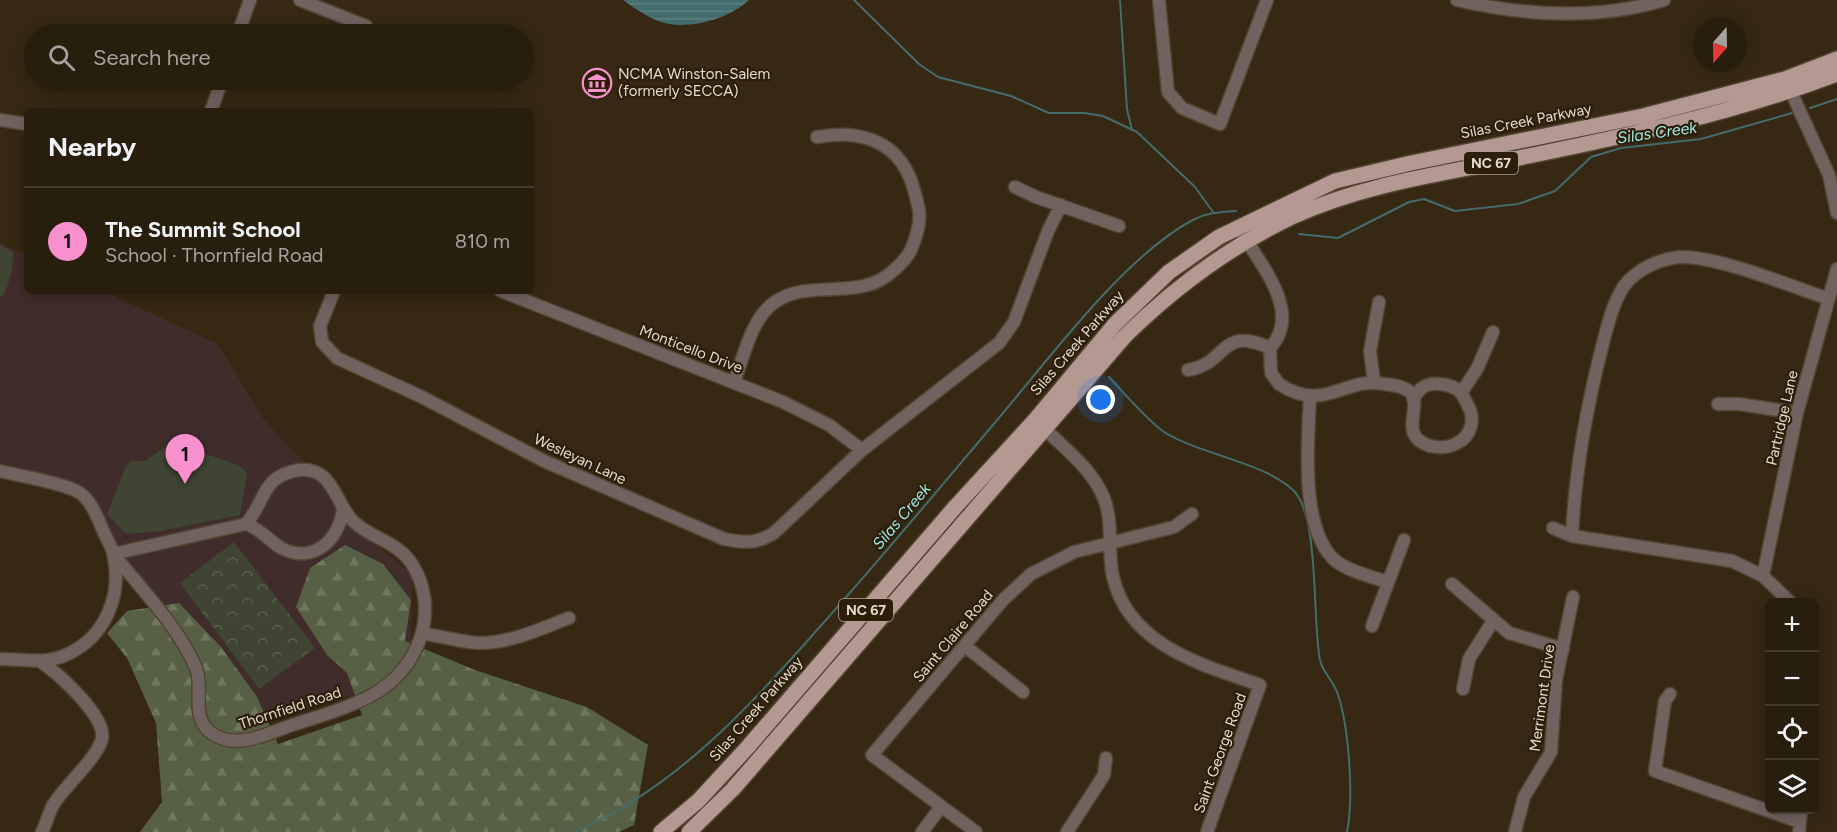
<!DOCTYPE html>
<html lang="en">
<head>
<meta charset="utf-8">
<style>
  body { margin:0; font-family:Figtree,sans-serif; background:#342b1c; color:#f1f3f6 }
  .controls { position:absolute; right:18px; bottom:18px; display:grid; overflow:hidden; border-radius:9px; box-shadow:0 3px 15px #0003 }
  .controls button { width:54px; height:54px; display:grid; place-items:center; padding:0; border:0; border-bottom:2px solid #443c2e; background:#281e0e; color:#f1f3f6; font:30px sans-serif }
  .compass { position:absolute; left:1693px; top:18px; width:54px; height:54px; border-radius:50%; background:#281e0e; box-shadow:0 3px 15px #0003; rotate:200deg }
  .you { position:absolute; left:1101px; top:400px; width:21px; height:21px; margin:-15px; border:4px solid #fff; border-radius:50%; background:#1a73e8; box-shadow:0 0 0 9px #1a73e833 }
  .badge { display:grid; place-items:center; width:39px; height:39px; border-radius:50%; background:#f790cd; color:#111; font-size:20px; font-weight:700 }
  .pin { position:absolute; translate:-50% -50px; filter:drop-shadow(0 2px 3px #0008) }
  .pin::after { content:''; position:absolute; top:32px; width:21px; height:18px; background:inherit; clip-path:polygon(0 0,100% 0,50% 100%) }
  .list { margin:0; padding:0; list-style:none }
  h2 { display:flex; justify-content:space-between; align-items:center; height:78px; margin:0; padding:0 24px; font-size:26px }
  h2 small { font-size:20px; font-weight:400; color:#a5a29e }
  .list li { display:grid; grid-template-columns:39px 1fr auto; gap:18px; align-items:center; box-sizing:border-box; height:108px; padding:0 24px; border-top:2px solid #443c2e }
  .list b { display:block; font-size:22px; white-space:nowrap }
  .list p { margin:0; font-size:20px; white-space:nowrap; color:#a5a29e }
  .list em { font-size:20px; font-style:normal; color:#a5a29e }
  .icon { flex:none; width:33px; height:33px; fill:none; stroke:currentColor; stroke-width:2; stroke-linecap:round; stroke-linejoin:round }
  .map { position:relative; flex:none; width:1837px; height:832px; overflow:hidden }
  .search { position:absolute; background:#281e0e; box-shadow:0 3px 15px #0003; left:24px; top:24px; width:510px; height:66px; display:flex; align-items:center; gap:15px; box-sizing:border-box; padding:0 21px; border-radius:33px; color:#a5a29e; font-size:22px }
  .panel { position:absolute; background:#281e0e; box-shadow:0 3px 15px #0003; left:24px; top:108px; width:510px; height:186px; border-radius:9px }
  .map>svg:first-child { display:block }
</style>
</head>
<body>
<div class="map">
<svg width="1837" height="832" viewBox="0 0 1837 832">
  <defs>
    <pattern id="forest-firs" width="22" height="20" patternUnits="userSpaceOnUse" patternTransform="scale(1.5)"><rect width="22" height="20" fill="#576044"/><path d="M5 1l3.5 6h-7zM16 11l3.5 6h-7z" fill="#6f765e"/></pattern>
    <pattern id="park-crowns" width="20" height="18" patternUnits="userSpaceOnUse" patternTransform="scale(1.5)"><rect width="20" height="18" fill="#3f4532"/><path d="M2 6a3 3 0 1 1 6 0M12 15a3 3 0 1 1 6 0" fill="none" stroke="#5b5f4e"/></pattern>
    <pattern id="water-rules" width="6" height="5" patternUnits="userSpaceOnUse" patternTransform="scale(1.5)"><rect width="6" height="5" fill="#446c6c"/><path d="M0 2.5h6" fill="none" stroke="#5f8080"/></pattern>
  </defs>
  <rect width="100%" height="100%" fill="#362813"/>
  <!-- education -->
  <path fill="#402c2a" d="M0,243L27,256V291H103L218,344L264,420L311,469L351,525L412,574L411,648L353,696L233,726L113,554L85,497L0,471Z"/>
  <!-- forest -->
  <path fill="url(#forest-firs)" d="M345,545L383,564L411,600L405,641L475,670L587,707L648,745L634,825L619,832H140L162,802L156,723L127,658L107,633L127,611L179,603L221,647L257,697L278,744L362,715L347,673L327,655L296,607L310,568Z"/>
  <!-- park -->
  <path fill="url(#park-crowns)" d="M234,542L315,648L259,689L180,583Z"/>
  <!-- garden -->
  <path fill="#3f4532" d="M0,245L13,252C14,263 9,291 0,298Z
    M177,444L238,465L247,473L240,515L161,531L126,534L107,514L126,466L132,461H145L168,445Z"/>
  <!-- water -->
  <path fill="url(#water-rules)" d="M623,0H749C730,18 695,28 669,24C652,21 636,9 623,0Z"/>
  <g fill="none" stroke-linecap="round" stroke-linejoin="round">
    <!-- stream -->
    <path stroke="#446c6c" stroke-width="2" d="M854,0L919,64L938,77L1011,96L1049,113H1084L1103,116L1137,132L1195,187L1213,212
      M1120,0L1127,109L1132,130
      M1810,108L1837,99
      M1299,234L1338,238L1409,202L1424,199L1455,211L1518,204L1555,191L1591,157L1621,148L1701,139L1792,113
      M1109,377C1125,394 1146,419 1164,432C1199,454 1263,462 1293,490C1320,515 1312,622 1320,660C1322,671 1333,681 1337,692C1349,725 1354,797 1347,832
      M573,832C672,792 748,708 817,630C879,561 938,490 998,419C1049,359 1123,258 1191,221C1205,213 1220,212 1236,211"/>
    <!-- minor casing -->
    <g stroke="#524431" stroke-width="15">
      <path id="minor" d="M300,0L366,26
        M1159,0L1168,92L1182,108L1220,124L1267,0
        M1457,0C1524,16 1598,20 1664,0
        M238,34L250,0
        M1787,83L1829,175L1837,213
        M211,111L222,80
        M0,120L27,124
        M1015,187L1036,197L1119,226
        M1242,233C1261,266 1303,312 1270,348L1271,373L1279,384C1325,414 1344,376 1384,384C1392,385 1404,386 1410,392C1424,407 1396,435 1430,446C1439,448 1449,448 1457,443C1464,440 1469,433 1471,426C1474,413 1468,406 1463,396C1457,384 1432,380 1422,388C1418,391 1416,395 1413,399
        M334,291L320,326L322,342L337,358L422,397L544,461L724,539C745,543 756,544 774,533L862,450L999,343L1014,322L1048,231L1061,205
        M501,291L783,402L829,425L862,450
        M1188,370C1228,364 1219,325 1270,348
        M734,382C744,357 751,318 775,302C812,277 860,303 894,270C901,264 907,258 911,250C916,238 921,223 919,210C914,187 909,166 890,150C868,133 843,133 817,137
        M1374,382L1370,351L1379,302
        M1461,393L1477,369L1493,332
        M1310,397C1308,440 1299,532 1337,562C1351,572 1372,577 1388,582
        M1718,404H1739L1797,413
        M1040,424C1062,447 1090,466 1103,496C1114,521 1107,550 1113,577C1129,646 1203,665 1260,685L1207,832
        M299,470C335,467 334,504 354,522C372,539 397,541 412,564C441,610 419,670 372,695C348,708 321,716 295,724C268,733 235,752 210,732C190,716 204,688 196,668C179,628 140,587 113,554L246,524C266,501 261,476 299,470Z
        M0,471C19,476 65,483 80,493C91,501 97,516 102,528C105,536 111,545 113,553C123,594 106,636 68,654C46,665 23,659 0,659
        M246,524C261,529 268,540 281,548C314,565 340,539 343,508
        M1553,528L1572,536L1732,561L1763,576L1790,602
        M1572,536C1575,473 1585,415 1600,355C1606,332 1611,306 1624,286C1637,269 1659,259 1680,257C1715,255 1793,287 1829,299
        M1763,576L1797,413L1837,269
        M1452,584L1509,633L1563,649
        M1372,626L1404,540
        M424,634C442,636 460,642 479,643C511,643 540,629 569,618
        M965,646L1023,692
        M41,662C58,673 107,717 102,739C97,758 66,785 55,802C49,810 47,823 42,832
        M1463,689L1469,659L1493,621
        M1670,694L1665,701L1655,771L1800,822
        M922,832L941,807
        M976,832L872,755L1003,600L1031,574L1074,552L1174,527L1192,514
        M1067,832L1104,775L1106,758
        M1515,832L1524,797L1551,752L1556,680L1573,597
        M1799,832L1801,810"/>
    </g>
    <!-- major casing -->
    <g stroke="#524431" stroke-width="18">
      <path id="major" d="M661,832L698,801L747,748L956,506L1035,420L1115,324L1169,272L1219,237L1335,181L1411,163L1643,116L1785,79L1837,59
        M689,832L733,789L1125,336C1175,287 1230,246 1294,216C1360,186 1433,175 1504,161C1617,138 1729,115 1837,74"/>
    </g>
    <!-- minor -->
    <use href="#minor" stroke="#70625f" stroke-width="12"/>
    <!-- major -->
    <use href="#major" stroke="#b49993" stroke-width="15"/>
  </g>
  <!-- icons -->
  <defs>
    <g id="museum-ring" transform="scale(1.5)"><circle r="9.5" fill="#2c1e09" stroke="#f790cd" stroke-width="1.5"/><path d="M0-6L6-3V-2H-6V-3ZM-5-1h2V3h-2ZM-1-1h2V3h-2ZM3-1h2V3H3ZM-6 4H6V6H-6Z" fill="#f790cd"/></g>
  </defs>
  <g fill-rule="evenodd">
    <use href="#museum-ring" x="597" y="83"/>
  </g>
  <g text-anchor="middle" stroke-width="4.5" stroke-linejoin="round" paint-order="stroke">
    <!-- shield labels -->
    <g fill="#2c1e09" stroke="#ada293" stroke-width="1.5">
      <rect x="1464" y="152" width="54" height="22" rx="4.5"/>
      <rect x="839" y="599" width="54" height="22" rx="4.5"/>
    </g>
    <g font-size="14" font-weight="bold" fill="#e4dace">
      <text x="1491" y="168">NC 67</text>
      <text x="866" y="615">NC 67</text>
    </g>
    <!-- poi labels -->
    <g font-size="15" fill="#e4dace" stroke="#2c1e09" text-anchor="start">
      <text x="618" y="79">NCMA Winston-Salem<tspan x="618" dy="17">(formerly SECCA)</tspan></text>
    </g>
    <!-- street labels -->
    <g font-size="15" fill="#e4dace" stroke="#2c1e09">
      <text transform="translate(1526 121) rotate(-11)" y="5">Silas Creek Parkway</text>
      <text transform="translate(1077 343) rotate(-49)" y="5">Silas Creek Parkway</text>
      <text transform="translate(691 349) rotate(21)" y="5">Monticello Drive</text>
      <text transform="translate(1782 418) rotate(-77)" y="5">Partridge Lane</text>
      <text transform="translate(580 459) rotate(25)" y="5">Wesleyan Lane</text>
      <text transform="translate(953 636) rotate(-50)" y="5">Saint Claire Road</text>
      <text transform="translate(1542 698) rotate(-82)" y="5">Merrimont Drive</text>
      <text transform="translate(290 708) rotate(-18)" y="5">Thornfield Road</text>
      <text transform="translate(756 709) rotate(-49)" y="5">Silas Creek Parkway</text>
      <text transform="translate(1220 753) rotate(-70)" y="5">Saint George Road</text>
    </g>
    <!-- water labels -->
    <g font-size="16" font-style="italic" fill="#9ce8e8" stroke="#2c1e09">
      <text transform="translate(1657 132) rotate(-8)" y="6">Silas Creek</text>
      <text transform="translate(901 516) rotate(-50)" y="6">Silas Creek</text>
    </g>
  </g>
</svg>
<div class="controls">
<button>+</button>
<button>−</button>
<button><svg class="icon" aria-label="locate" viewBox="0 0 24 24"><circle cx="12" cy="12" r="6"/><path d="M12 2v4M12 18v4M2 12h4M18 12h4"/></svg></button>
<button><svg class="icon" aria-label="layers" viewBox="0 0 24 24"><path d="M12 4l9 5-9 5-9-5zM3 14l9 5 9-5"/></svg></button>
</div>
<svg class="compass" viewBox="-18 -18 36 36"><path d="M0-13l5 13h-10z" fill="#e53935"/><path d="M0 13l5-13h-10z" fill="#a5a29e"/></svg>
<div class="you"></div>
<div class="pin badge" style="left:185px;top:484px">1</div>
<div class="search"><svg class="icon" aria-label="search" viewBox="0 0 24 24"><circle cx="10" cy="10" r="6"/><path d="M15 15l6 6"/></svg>Search here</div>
<section class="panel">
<h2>Nearby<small></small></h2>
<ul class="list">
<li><span class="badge">1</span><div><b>The Summit School</b><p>School · Thornfield Road</p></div><em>810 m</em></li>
</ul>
</section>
</div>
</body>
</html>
